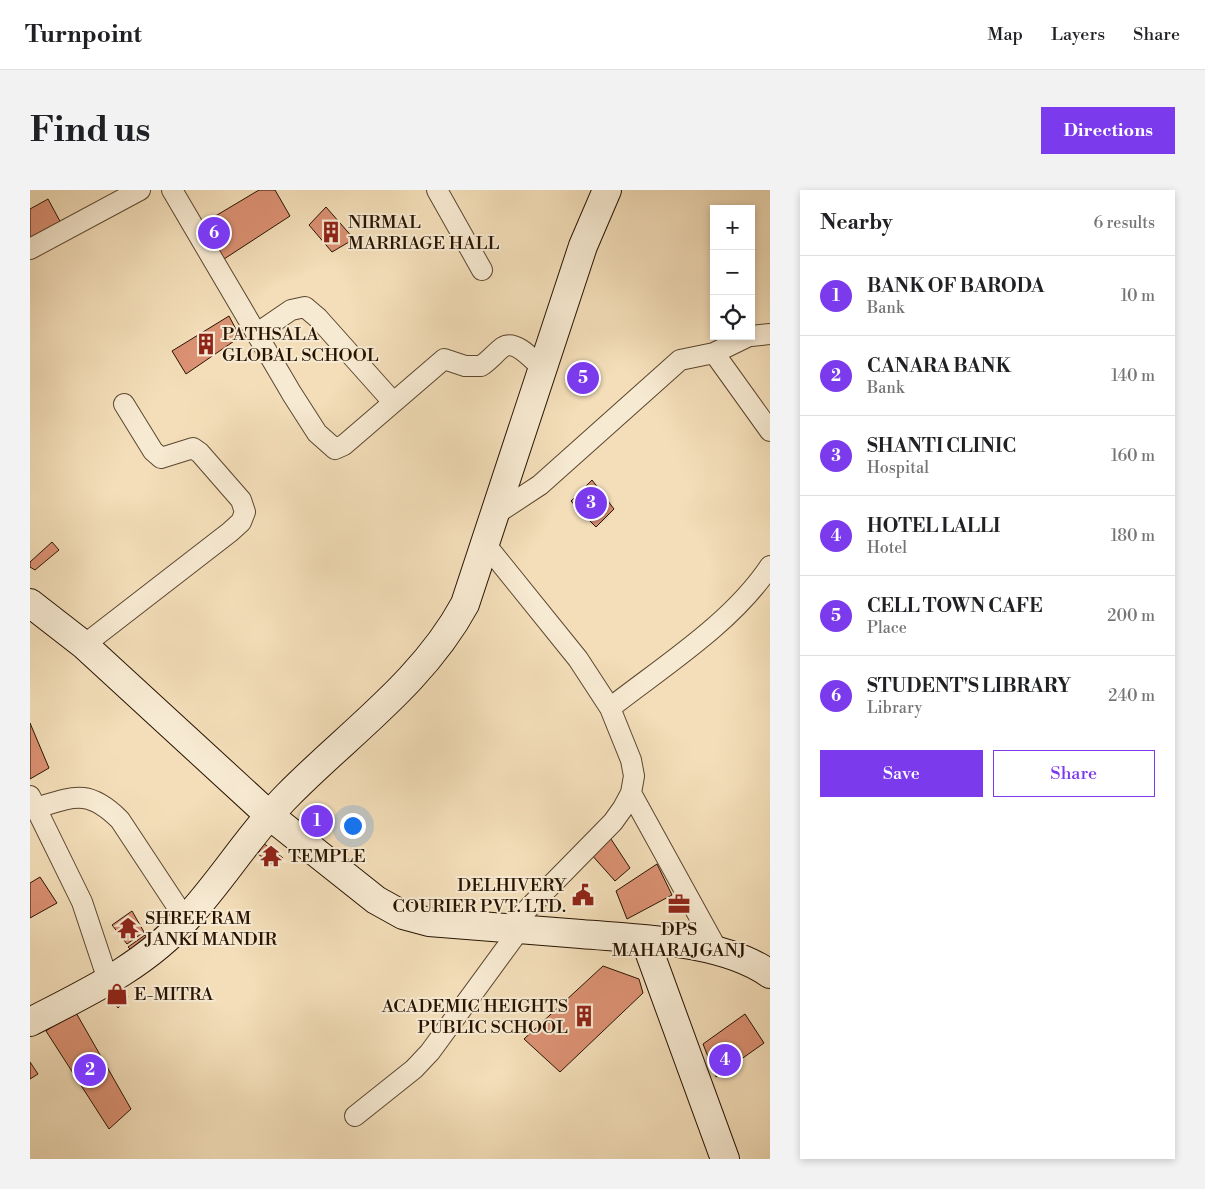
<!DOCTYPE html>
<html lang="en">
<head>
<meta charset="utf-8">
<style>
  body { margin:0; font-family:"Libre Bodoni",serif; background:#f2f2f2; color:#202124 }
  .controls { position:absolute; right:15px; top:15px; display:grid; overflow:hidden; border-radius:0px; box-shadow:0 2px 8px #0003 }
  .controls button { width:45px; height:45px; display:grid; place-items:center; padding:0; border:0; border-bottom:1px solid #e0e0e0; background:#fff; color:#202124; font:25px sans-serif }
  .you { position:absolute; left:322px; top:635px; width:18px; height:18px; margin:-12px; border:4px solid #fff; border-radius:50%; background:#1a73e8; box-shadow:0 0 0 8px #1a73e833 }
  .badge { display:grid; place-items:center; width:32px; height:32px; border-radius:50%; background:#7c3aed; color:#fff; font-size:16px; font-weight:700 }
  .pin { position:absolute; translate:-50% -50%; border:2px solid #fff; box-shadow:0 1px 5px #0006 }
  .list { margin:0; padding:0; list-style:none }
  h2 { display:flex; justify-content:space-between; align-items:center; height:65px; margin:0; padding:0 20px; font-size:21px }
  h2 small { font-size:16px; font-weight:400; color:#757577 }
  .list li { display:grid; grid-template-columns:32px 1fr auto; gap:15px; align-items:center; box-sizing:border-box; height:80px; padding:0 20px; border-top:1px solid #e0e0e0 }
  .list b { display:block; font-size:19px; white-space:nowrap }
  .list p { margin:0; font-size:16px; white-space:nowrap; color:#757577 }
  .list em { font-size:16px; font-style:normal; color:#757577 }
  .actions { display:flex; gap:10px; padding:15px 20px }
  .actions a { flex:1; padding:11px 0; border:1px solid #7c3aed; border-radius:0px; text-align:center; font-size:18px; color:#7c3aed }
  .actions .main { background:#7c3aed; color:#fff }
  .icon { flex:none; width:28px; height:28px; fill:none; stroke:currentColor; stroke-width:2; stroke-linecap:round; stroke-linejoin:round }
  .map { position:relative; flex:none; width:740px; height:969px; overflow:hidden; border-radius:0px }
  header { display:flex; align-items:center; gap:30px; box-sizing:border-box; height:70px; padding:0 25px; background:#fff; border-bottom:1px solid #e0e0e0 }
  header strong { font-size:24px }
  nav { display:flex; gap:28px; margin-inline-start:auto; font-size:18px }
  .intro { display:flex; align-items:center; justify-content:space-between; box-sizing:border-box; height:120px; padding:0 30px }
  h1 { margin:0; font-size:35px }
  .button { padding:12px 22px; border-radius:0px; background:#7c3aed; color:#fff; font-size:18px; font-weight:700 }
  main { display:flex; gap:30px; padding:0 30px }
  aside { flex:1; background:#fff; border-radius:0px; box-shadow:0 2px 8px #0003 }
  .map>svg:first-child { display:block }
</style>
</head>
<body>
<header>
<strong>Turnpoint</strong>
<nav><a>Map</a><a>Layers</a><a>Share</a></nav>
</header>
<div class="intro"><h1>Find us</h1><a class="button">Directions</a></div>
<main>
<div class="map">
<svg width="740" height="969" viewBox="0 0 740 969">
  <rect width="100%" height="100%" fill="#f3deb9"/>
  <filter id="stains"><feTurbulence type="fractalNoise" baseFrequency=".004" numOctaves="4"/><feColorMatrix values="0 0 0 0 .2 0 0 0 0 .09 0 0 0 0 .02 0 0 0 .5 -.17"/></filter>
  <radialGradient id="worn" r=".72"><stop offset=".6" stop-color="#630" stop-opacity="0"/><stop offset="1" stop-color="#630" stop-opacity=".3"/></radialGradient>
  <!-- building -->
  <path fill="#db9173" stroke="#281301" d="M229,0H245L260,26L191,71L172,34Z
    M18,9L32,35L0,53V19Z
    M296,17L324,49L302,62L279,35Z
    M184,32L194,48L187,53L174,38Z
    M199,126L210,147L156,184L142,161Z
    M558,176L564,186L544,202L543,191L547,182Z
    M562,290L584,319L566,337L558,329L563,322L558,316L548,319L541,311Z
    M22,352L29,360L5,380L0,377V372Z
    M0,533L19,578L0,589Z
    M283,622L299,630L285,641L277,633Z
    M579,646L600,678L585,691L560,663Z
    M233,653L253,668L246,677L228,664Z
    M627,674L642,705L597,729L586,701Z
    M10,687L27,713L0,728V693Z
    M102,721L114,742L97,754L82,735Z
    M115,745L118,749L103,762L98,757Z
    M573,776L609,789L613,803L530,882L494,849Z
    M90,792L98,807L88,818L75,802Z
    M45,821L101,919L79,939L16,841Z
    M715,824L734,853L686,887L673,854Z
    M0,872L8,884L0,889Z"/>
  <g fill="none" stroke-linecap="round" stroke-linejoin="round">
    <!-- street casing -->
    <g stroke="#5b462f" stroke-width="22">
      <path id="street" d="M142,0L262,204L287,243L305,259L314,255L414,169L435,176H451C459,171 465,163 473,157C486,149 504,171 513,179
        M407,0L452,80
        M0,59L110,0
        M226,144L261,120L275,117L288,128L363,212
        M721,146L740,144
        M684,163L740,241
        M466,324L510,295L650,170L684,163L719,146
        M456,355L548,469L580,518L601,570L604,586L601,603L593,618L583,632L479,738
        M54,455L200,342L211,332L215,322L211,310L170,263L163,258L131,268L123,261L94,214
        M580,518C635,475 702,433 740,376
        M601,603L688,761
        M0,606L52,712L78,790
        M6,618C45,606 59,599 90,630L156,730
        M325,926L384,879L400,862L490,739"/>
    </g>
    <!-- secondary casing -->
    <g stroke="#281301" stroke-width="30">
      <path id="secondary" d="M0,413L54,455L239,625L346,710L373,725L399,732C450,736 500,740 551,744C609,749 692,750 740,784
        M615,750L695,969
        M0,832C56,803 115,776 157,728C193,689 221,642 258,605C319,543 393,492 435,414L553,56L577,0"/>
    </g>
    <!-- street -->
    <use href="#street" stroke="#f7ead2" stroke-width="20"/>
    <!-- secondary -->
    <use href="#secondary" stroke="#f7ead2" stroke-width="28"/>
  </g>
  <!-- icons -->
  <defs>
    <g id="building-bare" transform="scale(1.725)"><path d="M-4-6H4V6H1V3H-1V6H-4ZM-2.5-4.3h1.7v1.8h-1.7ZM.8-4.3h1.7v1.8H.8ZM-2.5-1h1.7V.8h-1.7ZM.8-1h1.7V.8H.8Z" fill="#8f2418" stroke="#f7ead2" stroke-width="2.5" paint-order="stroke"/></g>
    <g id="temple-bare" transform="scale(1.725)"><path d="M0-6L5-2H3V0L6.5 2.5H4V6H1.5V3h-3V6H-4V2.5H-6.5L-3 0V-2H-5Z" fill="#8f2418" stroke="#f7ead2" stroke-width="2.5" paint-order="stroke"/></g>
    <g id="civic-bare" transform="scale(1.725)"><path d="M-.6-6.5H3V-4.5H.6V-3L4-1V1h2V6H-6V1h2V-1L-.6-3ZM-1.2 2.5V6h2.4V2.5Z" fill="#8f2418" stroke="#f7ead2" stroke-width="2.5" paint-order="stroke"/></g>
    <g id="office-bare" transform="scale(1.725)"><path d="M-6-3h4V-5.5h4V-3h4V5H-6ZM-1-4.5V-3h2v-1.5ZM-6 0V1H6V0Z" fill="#8f2418" stroke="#f7ead2" stroke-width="2.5" paint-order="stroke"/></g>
    <g id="shop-bare" transform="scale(1.725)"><path d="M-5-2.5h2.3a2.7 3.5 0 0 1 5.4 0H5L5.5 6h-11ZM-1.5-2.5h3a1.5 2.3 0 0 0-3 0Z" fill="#8f2418" stroke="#f7ead2" stroke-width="2.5" paint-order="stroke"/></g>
  </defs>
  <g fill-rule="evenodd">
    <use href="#building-bare" x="301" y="42"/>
    <use href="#building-bare" x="176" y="154"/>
    <use href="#temple-bare" x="241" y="666"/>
    <use href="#civic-bare" x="553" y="705"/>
    <use href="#office-bare" x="649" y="714"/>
    <use href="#temple-bare" x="98" y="738"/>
    <use href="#shop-bare" x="87" y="804"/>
    <use href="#building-bare" x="554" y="826"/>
  </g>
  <g text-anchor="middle" stroke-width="4" stroke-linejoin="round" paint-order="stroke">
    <!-- poi labels -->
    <g font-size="18" fill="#281301" stroke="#f7ead2" text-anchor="start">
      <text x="318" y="38">NIRMAL<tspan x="318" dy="21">MARRIAGE HALL</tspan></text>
      <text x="192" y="150">PATHSALA<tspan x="192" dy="21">GLOBAL SCHOOL</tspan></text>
      <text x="258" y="672">TEMPLE</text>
      <text x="536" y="701" text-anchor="end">DELHIVERY<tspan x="536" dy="21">COURIER PVT. LTD.</tspan></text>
      <text x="115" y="734">SHREE RAM<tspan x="115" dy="21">JANKI MANDIR</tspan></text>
      <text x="649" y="745" text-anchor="middle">DPS<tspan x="649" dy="21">MAHARAJGANJ</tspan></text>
      <text x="104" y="810">E-MITRA</text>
      <text x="538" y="822" text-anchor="end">ACADEMIC HEIGHTS<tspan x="538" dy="21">PUBLIC SCHOOL</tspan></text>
    </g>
  </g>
  <rect width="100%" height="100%" filter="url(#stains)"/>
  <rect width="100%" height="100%" fill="url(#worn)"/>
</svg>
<div class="controls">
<button>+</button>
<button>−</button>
<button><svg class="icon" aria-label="locate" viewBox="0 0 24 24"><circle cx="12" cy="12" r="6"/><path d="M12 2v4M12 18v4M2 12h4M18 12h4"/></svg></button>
</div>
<div class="you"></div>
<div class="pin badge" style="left:287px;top:631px">1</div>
<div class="pin badge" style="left:60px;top:880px">2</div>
<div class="pin badge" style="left:561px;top:313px">3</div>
<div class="pin badge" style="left:695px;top:870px">4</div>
<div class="pin badge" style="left:553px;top:188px">5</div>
<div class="pin badge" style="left:184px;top:43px">6</div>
</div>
<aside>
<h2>Nearby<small>6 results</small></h2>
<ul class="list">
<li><span class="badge">1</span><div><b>BANK OF BARODA</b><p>Bank</p></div><em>10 m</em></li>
<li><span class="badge">2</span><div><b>CANARA BANK</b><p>Bank</p></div><em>140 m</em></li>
<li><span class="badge">3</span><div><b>SHANTI CLINIC</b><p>Hospital</p></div><em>160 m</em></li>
<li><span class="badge">4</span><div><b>HOTEL LALLI</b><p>Hotel</p></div><em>180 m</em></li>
<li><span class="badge">5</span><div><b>CELL TOWN CAFE</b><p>Place</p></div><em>200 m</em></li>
<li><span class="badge">6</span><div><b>STUDENT'S LIBRARY</b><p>Library</p></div><em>240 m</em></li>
</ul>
<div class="actions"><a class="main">Save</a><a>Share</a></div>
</aside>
</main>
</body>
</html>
